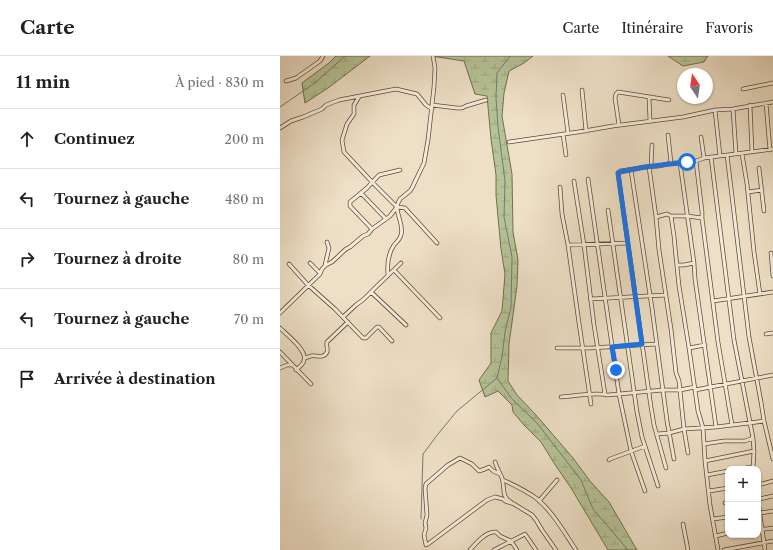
<!DOCTYPE html>
<html lang="fr">
<head>
<meta charset="utf-8">
<style>
  body { margin:0; font-family:"Libre Caslon Text",serif; background:#f6f6f6; color:#202124 }
  .controls { position:absolute; right:12px; bottom:12px; display:grid; overflow:hidden; border-radius:8px; box-shadow:0 1px 3px #0004 }
  .controls button { width:36px; height:36px; display:grid; place-items:center; padding:0; border:0; border-bottom:1px solid #e0e0e0; background:#fff; color:#202124; font:20px sans-serif }
  .compass { position:absolute; left:397px; top:12px; width:36px; height:36px; border-radius:50%; background:#fff; box-shadow:0 1px 3px #0004; rotate:347deg }
  .stop { position:absolute; width:12px; height:12px; margin:-9px; border:3px solid #1a73e8; border-radius:50%; background:#fff }
  .stop.end { background:#1a73e8; border-color:#fff; box-shadow:0 1px 4px #0008 }
  .list { margin:0; padding:0; list-style:none }
  h2 { display:flex; justify-content:space-between; align-items:center; height:52px; margin:0; padding:0 16px; font-size:17px }
  h2 small { font-size:13px; font-weight:400; color:#757577 }
  .list li { display:grid; grid-template-columns:26px 1fr auto; gap:12px; align-items:center; box-sizing:border-box; height:60px; padding:0 16px; border-top:1px solid #e0e0e0 }
  .list b { display:block; font-size:15px; white-space:nowrap }
  .list em { font-size:13px; font-style:normal; color:#757577 }
  .icon { flex:none; width:22px; height:22px; fill:none; stroke:currentColor; stroke-width:2; stroke-linecap:round; stroke-linejoin:round }
  .map { position:relative; flex:none; width:493px; height:494px; overflow:hidden }
  header { display:flex; align-items:center; gap:24px; box-sizing:border-box; height:56px; padding:0 20px; background:#fff; border-bottom:1px solid #e0e0e0 }
  header strong { font-size:19px }
  nav { display:flex; gap:22px; margin-inline-start:auto; font-size:14px }
  main { display:flex }
  aside { flex:1; background:#fff }
  .map>svg:first-child { display:block }
</style>
</head>
<body>
<header>
<strong>Carte</strong>
<nav><a>Carte</a><a>Itinéraire</a><a>Favoris</a></nav>
</header>
<main>
<aside>
<h2>11 min<small>À pied · 830 m</small></h2>
<ul class="list">
<li><svg class="icon" aria-label="ahead" viewBox="0 0 24 24"><path d="M12 20V5M6 11l6-6 6 6"/></svg><div><b>Continuez</b></div><em>200 m</em></li>
<li><svg class="icon" aria-label="left" viewBox="0 0 24 24"><path d="M17 20v-9H6M10 6l-5 5 5 5"/></svg><div><b>Tournez à gauche</b></div><em>480 m</em></li>
<li><svg class="icon" aria-label="right" viewBox="0 0 24 24"><path d="M7 20v-9h11M14 6l5 5-5 5"/></svg><div><b>Tournez à droite</b></div><em>80 m</em></li>
<li><svg class="icon" aria-label="left" viewBox="0 0 24 24"><path d="M17 20v-9H6M10 6l-5 5 5 5"/></svg><div><b>Tournez à gauche</b></div><em>70 m</em></li>
<li><svg class="icon" aria-label="arrive" viewBox="0 0 24 24"><path d="M6 21V4h12l-3 4 3 4H6"/></svg><div><b>Arrivée à destination</b></div></li>
</ul>
</aside>
<div class="map">
<svg width="493" height="494" viewBox="0 0 493 494">
  <defs>
    <pattern id="wetland-marsh" width="20" height="14" patternUnits="userSpaceOnUse"><rect width="20" height="14" fill="#b6c397"/><path d="M1 5h8M5 5V1M11 12h8M15 12V8" fill="none" stroke="#9da780"/></pattern>
  </defs>
  <rect width="100%" height="100%" fill="#eee0c7"/>
  <filter id="stains"><feTurbulence type="fractalNoise" baseFrequency=".005" numOctaves="4"/><feColorMatrix values="0 0 0 0 .2 0 0 0 0 .09 0 0 0 0 .02 0 0 0 .5 -.17"/></filter>
  <radialGradient id="worn" r=".72"><stop offset=".6" stop-color="#630" stop-opacity="0"/><stop offset="1" stop-color="#630" stop-opacity=".3"/></radialGradient>
  <!-- wetland -->
  <path fill="url(#wetland-marsh)" stroke="#726f4e" d="M56,0H90L48,32L25,47L22,27L49,7Z
    M151,0H253L244,7L229,15L224,37L222,60L232,118L233,176L238,204L237,230L229,288L228,325L237,339L256,359L293,402L310,425L329,446L357,494H328L291,432L274,407L261,386L244,369L233,356L232,349L218,335L205,341L199,324L211,307V277L222,255L225,218L221,193L216,139V119L211,83L207,40L195,38L184,5Z
    M388,0H428L424,6L403,10Z"/>
  <g fill="none" stroke-linecap="round" stroke-linejoin="round">
    <!-- stream -->
    <path stroke="#737a75" stroke-width="1" d="M230,0L217,17L216,42L218,71L225,125L224,161L232,201L231,251L225,276L222,301L217,322L232,343L257,367L277,393L301,424L313,453L348,494
      M0,51L36,26L65,0
      M141,463L143,398L158,378L177,355L217,322"/>
    <!-- minor casing -->
    <g stroke="#5e4c35" stroke-width="4.5">
      <path id="minor" d="M6,25L16,22L40,5L43,0
        M463,33L493,27
        M302,34L306,75
        M283,39L288,77
        M79,41L74,49V58L67,68L63,81L62,84L64,96L93,127L117,151C117,160 124,170 121,179C120,183 117,186 114,189C108,198 107,209 108,219
        M369,41L370,65
        M486,47L490,94
        M152,49L177,52H182L186,50L206,44
        M470,49L472,96
        M453,53L456,98
        M435,54L440,100
        M339,69L335,42L336,38L338,36L389,44
        M0,72L11,65L23,61L42,53L46,49L59,44L116,33L137,38L146,49L152,53
        M283,78L286,99
        M388,79L391,107
        M421,81L424,102
        M229,86L298,76L333,70L403,61L435,54L453,53L493,46
        M462,98L467,128L474,196L480,238
        M447,99L469,281L481,346L484,365L493,403
        M431,101L454,284L473,382L474,395L473,413
        M416,105L422,156V162L438,286L452,369
        M400,107L414,207L415,223L436,371
        M369,111L376,161L379,194L391,273L396,317L399,325L404,373L408,397
        M371,111L372,89
        M479,112L484,155
        M351,114L372,252L387,365L394,403
        M308,123L339,338L351,395L365,435
        M294,125L304,189L314,269L325,338
        M280,131L282,158L288,189L299,267L311,348
        M468,136L482,134
        M81,137L106,163
        M117,151L125,152L157,187
        M328,154L357,356L362,381L378,430
        M391,160L394,180L396,201L399,230L409,292L418,355L423,372L425,405L430,449L438,494
        M376,161L387,158L391,160H407L422,162
        M92,173L70,150V146L87,132L99,119L120,114
        M288,189L348,187
        M491,197L493,220
        M30,207L40,217
        M9,208L28,229L55,253L83,282H86L97,271H99L112,285
        M45,209L49,192L47,186
        M397,209H404L414,207
        M114,214L160,262
        M91,236L126,269
        M310,243L386,239
        M433,245L493,236
        M0,257L40,218L42,213L46,209L52,206L66,193L70,191L83,180L88,178L92,173L110,160L117,151L118,147L120,143L130,135L132,132L144,107L148,84L154,31L155,12L153,0
        M63,261L76,249L84,243L97,230L121,207
        M0,272C7,279 27,294 24,304C24,308 19,311 16,314
        M486,278L493,277
        M277,292H310L376,288
        M409,292L425,289
        M0,296L31,328
        M25,302C27,301 29,301 31,300C36,299 44,303 47,296C48,293 46,289 47,286L68,266
        M0,312L7,309H12
        M415,334L493,319
        M281,341C295,340 314,336 328,339L383,334H400L415,331
        M377,378L389,377L404,373L436,371L477,366L484,365
        M424,388L444,385H465L473,382
        M329,404L330,403L365,390
        M425,405L474,395
        M215,406C217,412 220,417 222,422C225,431 221,441 231,446
        M386,412L374,369L371,351L338,117L340,115L365,111L379,110L391,107H400L416,105L424,102L493,93
        M460,413L473,411
        M220,418L213,415L209,411L205,413L199,415L192,408L180,402L168,409L146,428L145,432L147,459L145,467L146,472L144,479L146,489L148,488L207,444L215,441L223,443L225,445L234,448L252,459L256,464L262,474L276,494
        M427,419L448,415
        M223,424C234,429 246,435 256,442C273,456 284,476 296,494
        M478,429L493,425
        M429,435L448,432
        M478,442L479,443L493,440
        M259,445L277,424
        M478,445L485,494
        M445,447L448,446
        M480,457L493,455
        M433,463L448,461
        M403,468L408,494
        M478,474L493,472
        M436,480L448,477
        M190,494C196,487 206,475 216,476L220,480L231,485L237,494
        M214,494L245,478L256,494
        M444,494L493,485"/>
    </g>
    <!-- minor -->
    <use href="#minor" stroke="#f4ebdb" stroke-width="3"/>
  </g>
  <g fill="none" stroke-linecap="round" stroke-linejoin="round">
    <!-- route -->
    <path stroke="#1a73e8" stroke-width="5" d="M336,314L332,291L362,288L338,117L340,116L365,111L407,106"/>
  </g>
  <rect width="100%" height="100%" filter="url(#stains)"/>
  <rect width="100%" height="100%" fill="url(#worn)"/>
</svg>
<div class="controls">
<button>+</button>
<button>−</button>
</div>
<svg class="compass" viewBox="-18 -18 36 36"><path d="M0-13l5 13h-10z" fill="#e53935"/><path d="M0 13l5-13h-10z" fill="#757577"/></svg>
<div class="stop" style="left:407px;top:106px"></div>
<div class="stop end" style="left:336px;top:314px"></div>
</div>
</main>
</body>
</html>
